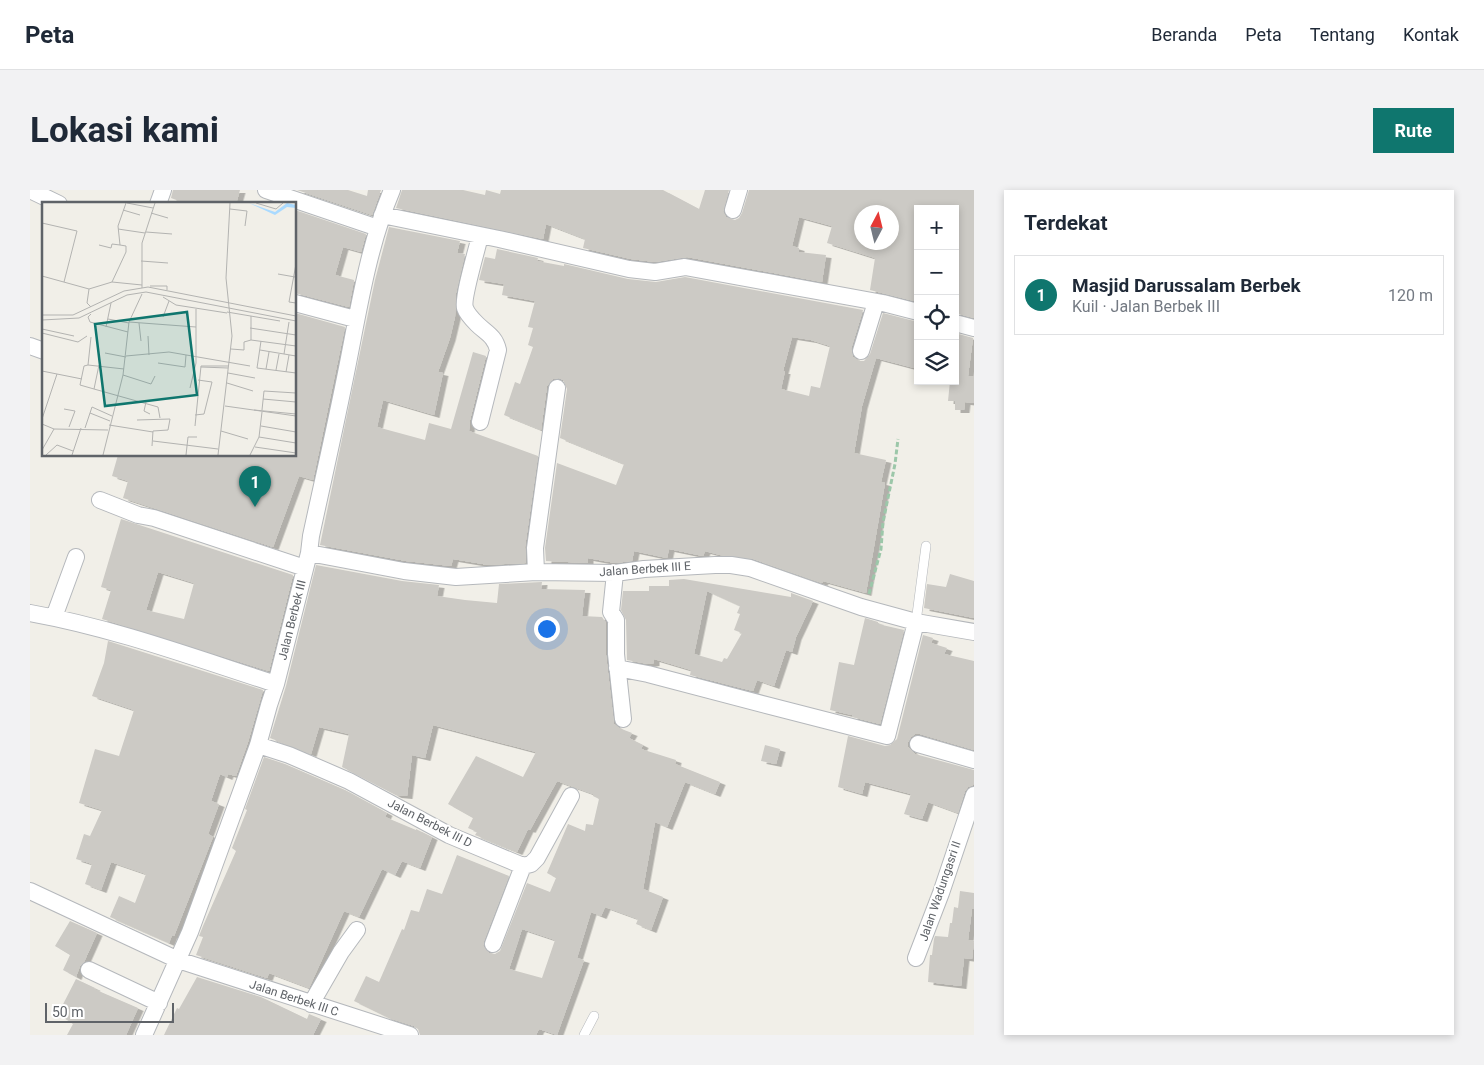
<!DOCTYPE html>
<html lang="id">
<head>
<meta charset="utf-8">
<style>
  body { margin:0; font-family:Roboto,sans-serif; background:#f2f2f3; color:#1f2937 }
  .controls { position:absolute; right:15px; top:15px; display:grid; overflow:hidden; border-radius:0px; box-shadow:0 2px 8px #0003 }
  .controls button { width:45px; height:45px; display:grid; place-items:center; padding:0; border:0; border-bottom:1px solid #e0e1e3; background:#fff; color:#1f2937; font:25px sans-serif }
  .compass { position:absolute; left:824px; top:15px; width:45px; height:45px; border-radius:50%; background:#fff; box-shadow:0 2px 8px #0003; rotate:7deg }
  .scale { position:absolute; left:15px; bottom:12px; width:129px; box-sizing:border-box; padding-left:5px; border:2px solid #5f6368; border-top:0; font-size:14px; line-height:18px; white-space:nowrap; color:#5f6368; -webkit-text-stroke:4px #fff; paint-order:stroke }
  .you { position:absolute; left:516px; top:438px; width:18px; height:18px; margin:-12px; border:4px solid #fff; border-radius:50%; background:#1a73e8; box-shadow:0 0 0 8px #1a73e833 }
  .badge { display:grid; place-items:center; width:32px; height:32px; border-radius:50%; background:#0f766e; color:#fff; font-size:16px; font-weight:700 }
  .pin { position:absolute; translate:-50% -41px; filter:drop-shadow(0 1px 2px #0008) }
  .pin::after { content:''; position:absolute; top:26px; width:18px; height:15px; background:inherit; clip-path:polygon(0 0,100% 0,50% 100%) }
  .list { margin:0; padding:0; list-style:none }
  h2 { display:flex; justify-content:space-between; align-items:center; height:65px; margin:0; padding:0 20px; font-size:21px }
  h2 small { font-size:16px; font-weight:400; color:#747a83 }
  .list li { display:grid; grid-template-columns:32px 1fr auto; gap:15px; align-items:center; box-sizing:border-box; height:80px; margin:0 10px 10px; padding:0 10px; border:1px solid #e0e1e3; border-radius:0px }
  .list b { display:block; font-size:19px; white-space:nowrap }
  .list p { margin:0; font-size:16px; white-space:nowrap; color:#747a83 }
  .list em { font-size:16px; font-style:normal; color:#747a83 }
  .icon { flex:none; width:28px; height:28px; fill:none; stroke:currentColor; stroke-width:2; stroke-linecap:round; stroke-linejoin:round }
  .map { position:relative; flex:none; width:944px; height:845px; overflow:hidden; border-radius:0px }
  header { display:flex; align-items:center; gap:30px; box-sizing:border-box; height:70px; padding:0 25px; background:#fff; border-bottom:1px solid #e0e1e3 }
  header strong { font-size:24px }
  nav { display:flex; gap:28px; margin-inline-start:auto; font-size:18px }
  .intro { display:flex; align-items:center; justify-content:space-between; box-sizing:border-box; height:120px; padding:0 30px }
  h1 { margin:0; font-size:35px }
  .button { padding:12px 22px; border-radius:0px; background:#0f766e; color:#fff; font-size:18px; font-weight:700 }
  main { display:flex; gap:30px; padding:0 30px }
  aside { flex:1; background:#fff; border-radius:0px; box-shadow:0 2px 8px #0003 }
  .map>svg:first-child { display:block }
</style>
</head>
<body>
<header>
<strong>Peta</strong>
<nav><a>Beranda</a><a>Peta</a><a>Tentang</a><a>Kontak</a></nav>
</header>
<div class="intro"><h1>Lokasi kami</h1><a class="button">Rute</a></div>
<main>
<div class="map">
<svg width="944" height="845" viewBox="0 0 944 845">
  <defs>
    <filter id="shadow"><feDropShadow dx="5.5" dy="3" stdDeviation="0" flood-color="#0004"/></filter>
  </defs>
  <rect width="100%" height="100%" fill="#f1efe8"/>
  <!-- building -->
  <path fill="#cccac5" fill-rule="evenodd" filter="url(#shadow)" d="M143,0H210L206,14H157L141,8Z
    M267,0H318L337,6L338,0H351L342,25Z
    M372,0H433L455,5L456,0L470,4L471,0H633L669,19L675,0H699L693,22L696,27L705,30L709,28L712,23L719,0H944V128L925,123V19H888V112L840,100L845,68L797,53L802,36L769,27L762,56L769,58V62L796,65L792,92L657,67L625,72L601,69L553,58L555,49L516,34L513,49L366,18ZM832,22H862V52H832Z
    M265,20L336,44L331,62L313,57L305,85L324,90L319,117L265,103Z
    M359,37L430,51L427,63L435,64L426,103L425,127L420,148L408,182L413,183L404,225L353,210L347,237L395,250L399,233L421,239L443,162L456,166L440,230L439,241L508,266L495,357L496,373L453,375V374L423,369L421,376L376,371L290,355L345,90Z
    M467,59L508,68L507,71L534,76V74L598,89L626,92L655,87L833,120L821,159L823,167L829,171H834L840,164L853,123L888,132V179L846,168L832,216L824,263L856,270L851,292L855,293L836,403L793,391L792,393L723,369L690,365L675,361L673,366L639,359L637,368L604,361L602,371L585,373L558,368V373L516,371L515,358L527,273L586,295L594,274L530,248L537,199L533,190L529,188L523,189L517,196L511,240L474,225L485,192L490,194L503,157L498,155L503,138L498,137L505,111L472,105L474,94L449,90L455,67L465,69ZM762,147L781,150L800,156L790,198L781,196L779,206L751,199L755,181H753Z
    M265,123L315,137L283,290L269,286L243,357L93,308L98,291L82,286L88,265H265Z
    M925,143L943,148L938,186H944V213L935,212L934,220H925V211H918L920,191H925Z
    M91,329L263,385L239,481L72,429L81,400L71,397ZM128,382L164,393L154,429L116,420Z
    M286,375L372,391L409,395L407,406L435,410L467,413L469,394L512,392L511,399L555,400L552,426L572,427L576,433V465L584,534L589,538L602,543L599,548L613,555L611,559L646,570L645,574L690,592L685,604L655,592L637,637L625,632L613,699L633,707L621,740L606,734L608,729L575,717L571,726L561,722L547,768L554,770L527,845L509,839L506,845H390L388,839L384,836L359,828L324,811L336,786L349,792L372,739L374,740L381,720L389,722L397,699L412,704L427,665L479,686L454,751L453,756L459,763L465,764L470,761L497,693L520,702L526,688L517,683L538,634L555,641L556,634L563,635L569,609L563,606V604L527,591L500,640L498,639L487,662L445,645L447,642L438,638L443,628L418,614L446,566L493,587L506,562L403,535L395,568L382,565L377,606L366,605L312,577L319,544L289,537L281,564L240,548L256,496ZM492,739L525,750L512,788L479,779Z
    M920,384L944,391V428L894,418L897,394L916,397Z
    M654,389L761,407V403L783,411L766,447L762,462L756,460L744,496L727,490L723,501L660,485L661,480L624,469V473L618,474L597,470L596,430L591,420L593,401H619V396H639V390ZM677,401L710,416L707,423L710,424L704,440L712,443L697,469L694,468L692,472L664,464Z
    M835,428L848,432V434L874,440L850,534L822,527V525L800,520L809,472L824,475Z
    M893,445L903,448L901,453L917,458L914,464L944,471V560L890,544H885L881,547L878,552V557L885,564L944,580V592L943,595L938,597L935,601L928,623L898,612L892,629L874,624L881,604L835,592L832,604L808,597L818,546L855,556L860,555L867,549Z
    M78,451L233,500L218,552L206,586L198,584L197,587L190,584L181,611L189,614L178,644L183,647L144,746L142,745L139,753L80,727L89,706L105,713L116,684L81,672L71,700L55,694L62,674L46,669L54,644L60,646L72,620L49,613L65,559L89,566L104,520L62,506L74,473Z
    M735,555L750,559L746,574L731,571Z
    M234,567L255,574L315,600L357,623L355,627L386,640V639L402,647L390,678L372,671L365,685L352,679L329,727L314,721L279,798L239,783L237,788L166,765L173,747L169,746L173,736L206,661L202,658L213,630L217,620L215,619Z
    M930,701L944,703V719H942L938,750L944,751L942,769L934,768L931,796L898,792L900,765H902L904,749L905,746L918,747L920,733H922L924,717L928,718Z
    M40,731L67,743L54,772L50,776L46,787L33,780L40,765L25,756Z
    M167,787L231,807L277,829L279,824L291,829L283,845H134L147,818L149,819Z
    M46,789L65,798L64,799L108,818L96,845H37L43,834L28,824Z"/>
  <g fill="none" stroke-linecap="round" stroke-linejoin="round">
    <!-- service casing -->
    <g stroke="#b5b8bc" stroke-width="10">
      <path id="service" d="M886,432L896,356
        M554,845L564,826"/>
    </g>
    <!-- minor casing -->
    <g stroke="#b5b8bc" stroke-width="18">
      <path id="minor" d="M0,0L29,14
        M236,0L348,38
        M128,14L133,0
        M703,20L709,0
        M352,25L469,49L599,79L625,82L655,77L853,113L888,122
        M450,46C447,59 432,109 435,118C437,124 442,129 447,134C456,143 465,146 468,160L450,232
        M265,113L325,129
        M925,133L944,138
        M0,156L14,161
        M831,161L846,112
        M70,310L108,325L124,328L275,378
        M279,363L374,381L426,387L506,382L585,383L614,379L685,375H701L720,378L831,417L886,432L944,442
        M506,382L505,358L527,198
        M585,383L581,422L586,430V464L593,529
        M0,423C84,438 165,468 246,494
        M24,427L46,367
        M587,478L618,484L740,516L857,546L886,432
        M888,554L944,570
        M228,555L259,565L319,591L419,645L493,676L501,674L507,668L541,606
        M0,701L148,770L380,845
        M463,754L493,676
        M886,768L911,703L944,605
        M59,780L129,813
        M281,814L311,762L327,740
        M114,845L160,742L228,555L239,515L246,494L279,363L281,346C293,290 306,234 317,178C329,118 338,57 362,0"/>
    </g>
    <!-- path -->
    <path stroke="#9cc7a9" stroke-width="3" stroke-dasharray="5 2.5" stroke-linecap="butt" d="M839,404L851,359L853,332L865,274L868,249"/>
    <!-- service -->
    <use href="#service" stroke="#fff" stroke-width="9"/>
    <!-- minor -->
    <use href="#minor" stroke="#fff" stroke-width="16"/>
  </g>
  <g text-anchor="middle" stroke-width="4" stroke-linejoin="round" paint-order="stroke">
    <!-- street labels -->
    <g font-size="12" fill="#5f6368" stroke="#fff">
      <text transform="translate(615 379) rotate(-4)" y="4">Jalan Berbek III E</text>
      <text transform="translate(262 430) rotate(-76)" y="4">Jalan Berbek III</text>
      <text transform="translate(400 633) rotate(27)" y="4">Jalan Berbek III D</text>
      <text transform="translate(910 701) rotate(-71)" y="4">Jalan Wadungasri II</text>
      <text transform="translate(264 808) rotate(18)" y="4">Jalan Berbek III C</text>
    </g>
  </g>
  <!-- overview -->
  <g transform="translate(12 12)">
    <rect width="254" height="254" fill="#f1efe8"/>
    <path d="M207,1L233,10L245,1L254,3V6L245,5L233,13Z" fill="#aadaff"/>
    <path fill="none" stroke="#b3b3b1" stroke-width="1" d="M85,1L111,6M214,1L234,7L241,1M188,7L205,9L203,24M81,8L98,13M109,11L126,16M0,21L35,29L22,80M76,27L103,31M104,30L130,32M57,43L69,46L70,42L78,43M99,59L126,61M254,62L247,100L254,101M236,72L253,75M0,74L47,87M70,80L84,50V44L78,43L76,24L84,1M108,84H125V88M100,86V41L113,1M47,87L45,101L49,105M47,87L70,80L100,83M121,95L134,103L185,111M185,110L238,119M49,112L46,115L48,120L86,130M0,113H31L82,89L106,85L254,114M209,114V138M121,115L127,99M66,117L87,121M0,118L37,116L85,93L104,90L254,119M87,120L154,125M97,121L99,139M64,125L69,101M208,126L254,133M0,127L32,134M0,131L36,140L45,134M106,134L107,153M49,135L46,163L42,164L38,183L52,187M219,139L215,166L254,171M189,147L202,148V140L209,138L254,144M218,148L254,154M63,151L84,155M242,152L247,120M84,154L127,150L208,164M116,161L143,165L144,153M46,163L82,167M57,163L52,187L116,205L118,216M159,165L186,166M224,167L227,150M234,168L237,152M0,169L40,177M244,170L247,153M186,171L213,176M81,173L109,182L113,174M185,181L211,189M148,186L154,161V107M221,197L254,200M104,200L102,209L108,212M183,204L254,214M22,207L33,209L27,225M212,208L254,212M220,208L222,189L254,191M48,211L68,219M153,213L162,212L170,180L156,178M0,217L15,172M95,218L128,217L126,228L111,229L110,244M0,222L12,227L66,228M67,223L111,230M153,224L159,164H186M219,224L254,230M43,226L50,205L70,214M179,229L206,237M217,235L254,241M111,239L176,247M213,245L254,251M0,248L12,227M4,253L15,243L31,249M30,253L39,226M61,253L81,173L87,120L100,92M144,253L146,235H155M176,253L190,134L184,76L188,1M208,253L217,235L220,210"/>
    <path fill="#0f766e" fill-opacity="0.15" stroke="#0f766e" stroke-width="2.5" d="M145,110L155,193L63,204L53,122Z"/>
    <rect width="254" height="254" fill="none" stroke="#5f6368" stroke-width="2.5"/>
  </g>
</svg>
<div class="controls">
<button>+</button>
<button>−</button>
<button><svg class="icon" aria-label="locate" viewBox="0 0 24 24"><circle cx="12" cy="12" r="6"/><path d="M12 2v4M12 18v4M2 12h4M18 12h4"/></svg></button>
<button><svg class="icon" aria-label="layers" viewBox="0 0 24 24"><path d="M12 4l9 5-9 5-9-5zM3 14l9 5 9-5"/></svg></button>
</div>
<svg class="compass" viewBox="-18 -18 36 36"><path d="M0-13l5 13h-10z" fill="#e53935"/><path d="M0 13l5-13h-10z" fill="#747a83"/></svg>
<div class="scale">50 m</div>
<div class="you"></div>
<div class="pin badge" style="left:225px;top:317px">1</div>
</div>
<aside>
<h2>Terdekat<small></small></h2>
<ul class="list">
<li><span class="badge">1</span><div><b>Masjid Darussalam Berbek</b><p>Kuil · Jalan Berbek III</p></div><em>120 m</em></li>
</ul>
</aside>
</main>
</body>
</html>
